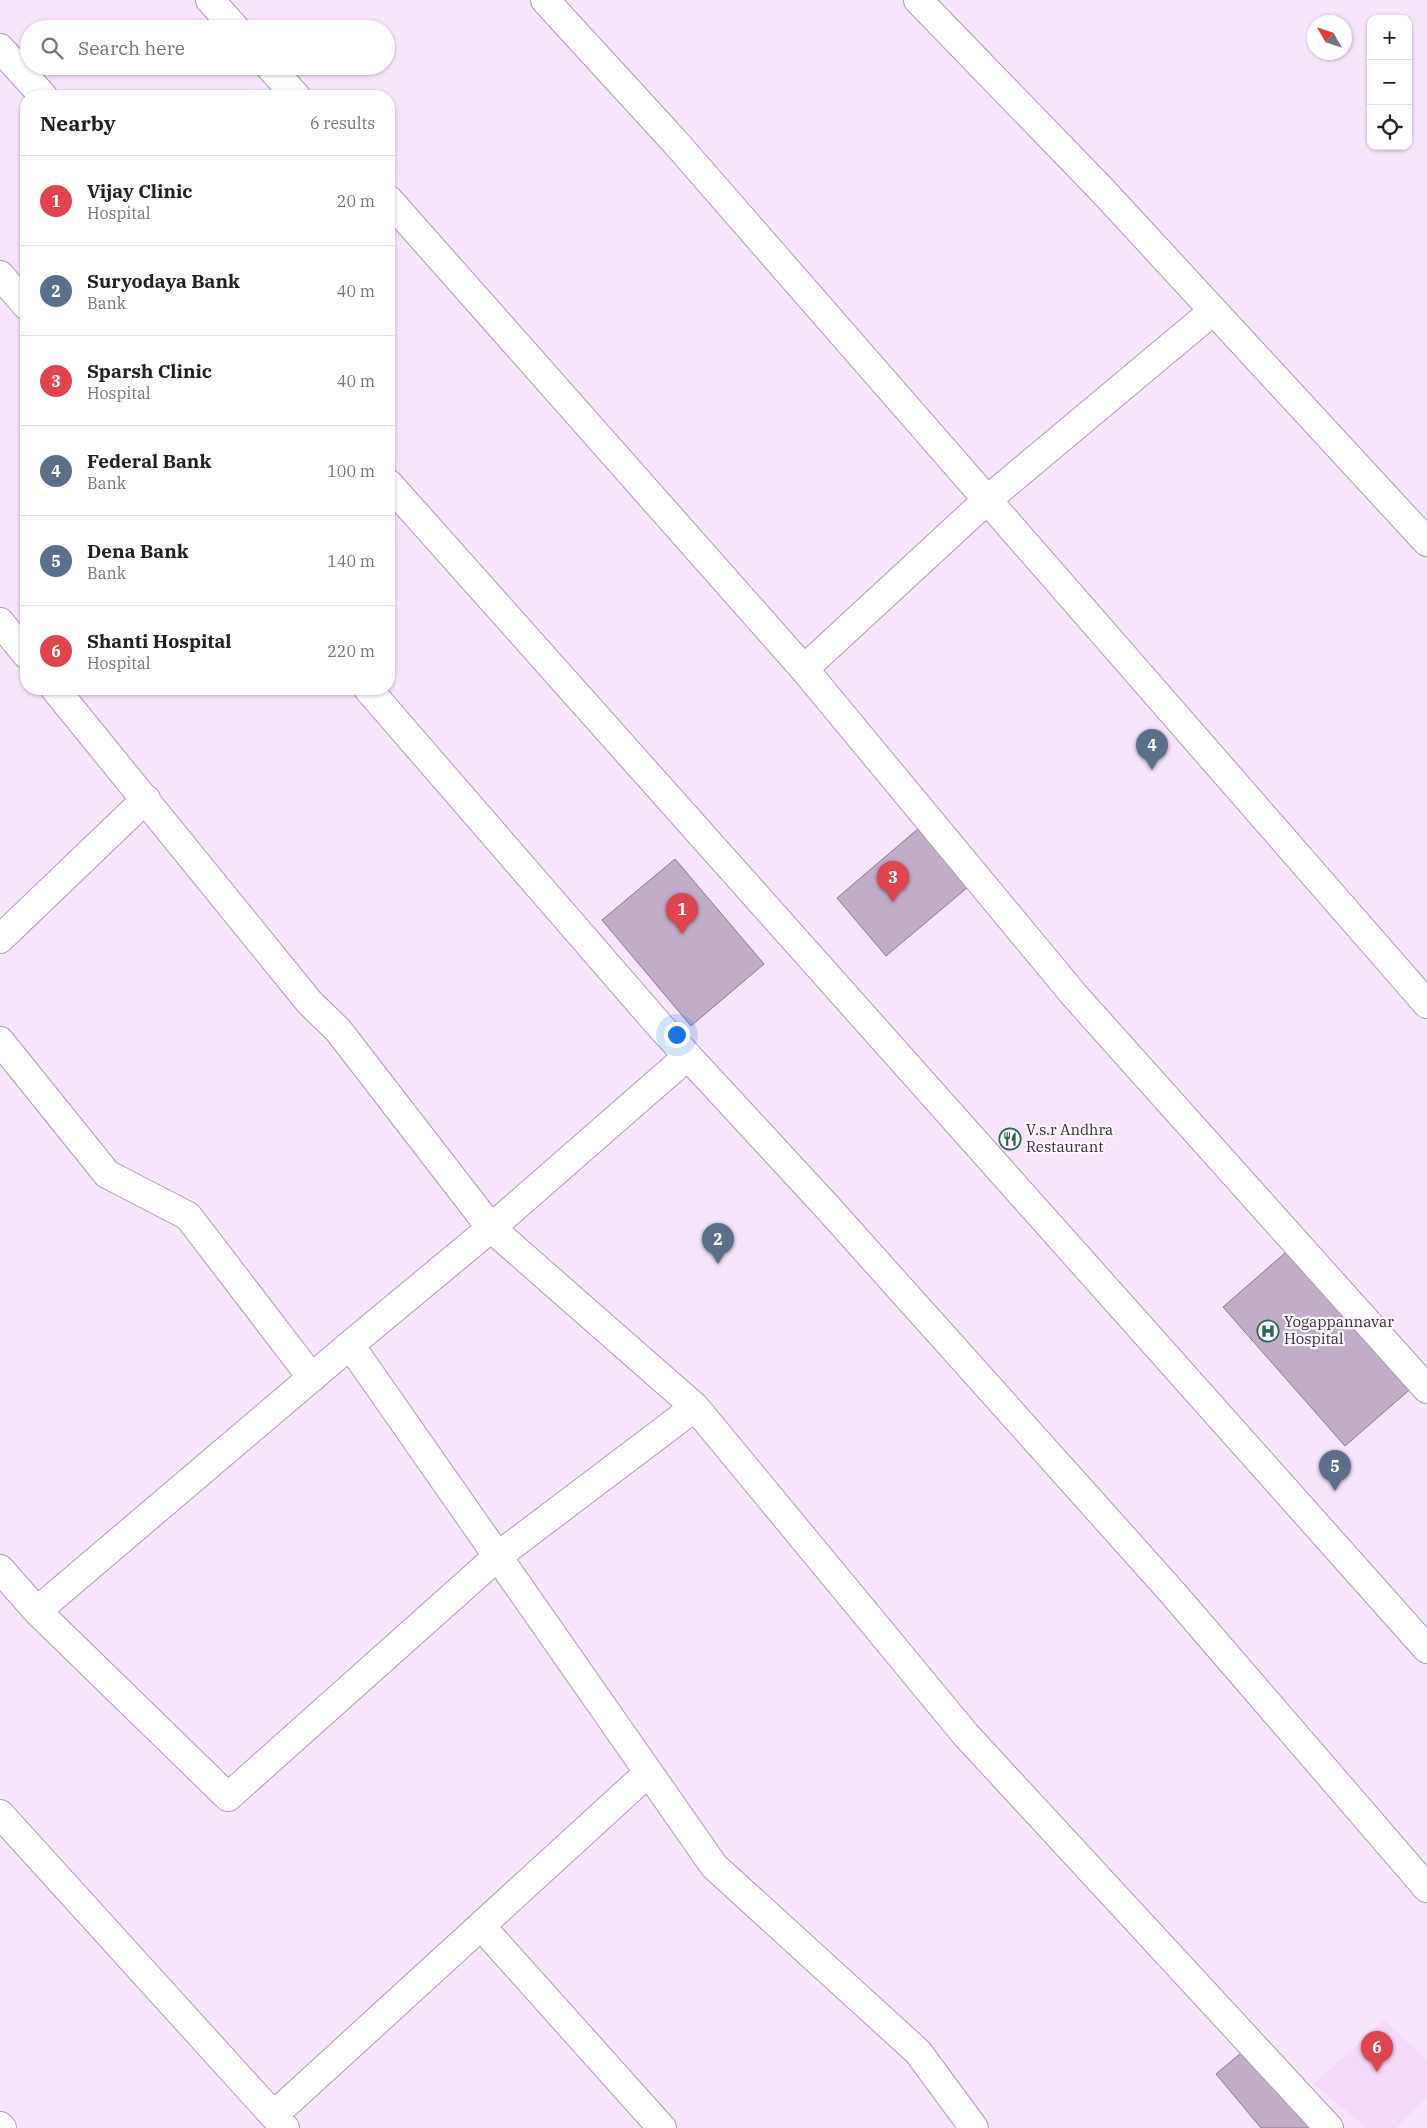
<!DOCTYPE html>
<html lang="en">
<head>
<meta charset="utf-8">
<style>
  body { margin:0; font-family:"IBM Plex Serif",serif; background:#f6f6f6; color:#202124 }
  .controls { position:absolute; right:15px; top:15px; display:grid; overflow:hidden; border-radius:10px; box-shadow:0 1px 4px #0004 }
  .controls button { width:45px; height:45px; display:grid; place-items:center; padding:0; border:0; border-bottom:1px solid #e0e0e0; background:#fff; color:#202124; font:25px sans-serif }
  .compass { position:absolute; left:1307px; top:15px; width:45px; height:45px; border-radius:50%; background:#fff; box-shadow:0 1px 4px #0004; rotate:309deg }
  .you { position:absolute; left:676px; top:1034px; width:18px; height:18px; margin:-12px; border:4px solid #fff; border-radius:50%; background:#1a73e8; box-shadow:0 0 0 8px #1a73e833 }
  .badge { display:grid; place-items:center; width:32px; height:32px; border-radius:50%; background:#0f766e; color:#fff; font-size:16px; font-weight:700 }
  .pin { position:absolute; translate:-50% -41px; filter:drop-shadow(0 1px 2px #0008) }
  .pin::after { content:''; position:absolute; top:26px; width:18px; height:15px; background:inherit; clip-path:polygon(0 0,100% 0,50% 100%) }
  .list { margin:0; padding:0; list-style:none }
  h2 { display:flex; justify-content:space-between; align-items:center; height:65px; margin:0; padding:0 20px; font-size:21px }
  h2 small { font-size:16px; font-weight:400; color:#757577 }
  .list li { display:grid; grid-template-columns:32px 1fr auto; gap:15px; align-items:center; box-sizing:border-box; height:90px; padding:0 20px; border-top:1px solid #e0e0e0 }
  .list b { display:block; font-size:19px; white-space:nowrap }
  .list p { margin:0; font-size:16px; white-space:nowrap; color:#757577 }
  .list em { font-size:16px; font-style:normal; color:#757577 }
  .icon { flex:none; width:28px; height:28px; fill:none; stroke:currentColor; stroke-width:2; stroke-linecap:round; stroke-linejoin:round }
  .map { position:relative; flex:none; width:1427px; height:2128px; overflow:hidden }
  .search { position:absolute; background:#fff; box-shadow:0 1px 4px #0004; left:20px; top:20px; width:375px; height:55px; display:flex; align-items:center; gap:12px; box-sizing:border-box; padding:0 18px; border-radius:28px; color:#757577; font-size:19px }
  .panel { position:absolute; background:#fff; box-shadow:0 1px 4px #0004; left:20px; top:90px; width:375px; height:605px; border-radius:20px }
  .map>svg:first-child { display:block }
</style>
</head>
<body>
<div class="map">
<svg width="1427" height="2128" viewBox="0 0 1427 2128">
  <rect width="100%" height="100%" fill="#f7e5fc"/>
  <!-- built -->
  <path fill="#f4d9fb" d="M1384,2020L1427,2061V2097L1397,2128H1367L1314,2084Z"/>
  <!-- building -->
  <path fill="#c2adc8" stroke="#8a768f" d="M919,828L968,887L886,956L837,898Z
    M675,859L764,964L691,1026L602,920Z
    M1293,1246L1415,1385L1345,1446L1223,1307Z
    M1247,2048L1313,2128H1261L1216,2074Z"/>
  <g fill="none" stroke-linecap="round" stroke-linejoin="round">
    <!-- minor casing -->
    <g stroke="#b09bb5" stroke-width="30">
      <path id="minor" d="M210,0L236,29
        M545,0L676,143L1427,1004
        M918,0L1102,190L1427,542
        M0,48L43,96
        M269,66L296,96
        M389,200L804,669L1075,996L1427,1389
        M0,275L26,305
        M389,484L1427,1649
        M0,622L26,654
        M804,669L987,500L1213,311
        M55,689L310,1003L338,1030L491,1228L695,1407L966,1735L1329,2128
        M368,689L660,1026L829,1209L1171,1591L1427,1888
        M0,939L146,799
        M0,1041L107,1174L188,1216L312,1378
        M350,1345L491,1228L688,1056
        M0,1569L37,1611L228,1797L498,1556L695,1407
        M37,1611L350,1345L714,1866L918,2052L974,2128
        M0,1814L285,2128
        M481,1926L662,2128
        M274,2115L648,1773
        M0,2126L2,2128"/>
    </g>
    <!-- minor -->
    <use href="#minor" stroke="#fff" stroke-width="28"/>
  </g>
  <!-- icons -->
  <defs>
    <g id="restaurant-ring" transform="scale(1.125)"><circle r="9.5" fill="#fcf8fd" stroke="#296753" stroke-width="1.5"/><path d="M-5-6h1v4h1v-4h1v4h1v-4h1v5L-1.5 .5V6h-2V.5L-5-1ZM5-6V6H3V1.5H1.5Q1.5-4 5-6Z" fill="#296753"/></g>
    <g id="hospital-ring" transform="scale(1.125)"><circle r="9.5" fill="#fcf8fd" stroke="#296753" stroke-width="1.5"/><path d="M-5-5h3v3.5h4V-5h3V5h-3V1.5h-4V5h-3Z" fill="#296753"/></g>
  </defs>
  <g fill-rule="evenodd">
    <use href="#restaurant-ring" x="1010" y="1139"/>
    <use href="#hospital-ring" x="1268" y="1331"/>
  </g>
  <g text-anchor="middle" stroke-width="4.5" stroke-linejoin="round" paint-order="stroke">
    <!-- poi labels -->
    <g font-size="15" fill="#352c37" stroke="#fcf8fd" text-anchor="start">
      <text x="1026" y="1135">V.s.r Andhra<tspan x="1026" dy="17">Restaurant</tspan></text>
      <text x="1284" y="1327">Yogappannavar<tspan x="1284" dy="17">Hospital</tspan></text>
    </g>
  </g>
</svg>
<div class="controls">
<button>+</button>
<button>−</button>
<button><svg class="icon" aria-label="locate" viewBox="0 0 24 24"><circle cx="12" cy="12" r="6"/><path d="M12 2v4M12 18v4M2 12h4M18 12h4"/></svg></button>
</div>
<svg class="compass" viewBox="-18 -18 36 36"><path d="M0-13l5 13h-10z" fill="#e53935"/><path d="M0 13l5-13h-10z" fill="#757577"/></svg>
<div class="you"></div>
<div class="pin badge" style="left:682px;top:934px;background:#e0444e">1</div>
<div class="pin badge" style="left:718px;top:1264px;background:#5c6f8a">2</div>
<div class="pin badge" style="left:893px;top:902px;background:#e0444e">3</div>
<div class="pin badge" style="left:1152px;top:770px;background:#5c6f8a">4</div>
<div class="pin badge" style="left:1335px;top:1491px;background:#5c6f8a">5</div>
<div class="pin badge" style="left:1377px;top:2072px;background:#e0444e">6</div>
<div class="search"><svg class="icon" aria-label="search" viewBox="0 0 24 24"><circle cx="10" cy="10" r="6"/><path d="M15 15l6 6"/></svg>Search here</div>
<section class="panel">
<h2>Nearby<small>6 results</small></h2>
<ul class="list">
<li><span class="badge" style="background:#e0444e">1</span><div><b>Vijay Clinic</b><p>Hospital</p></div><em>20 m</em></li>
<li><span class="badge" style="background:#5c6f8a">2</span><div><b>Suryodaya Bank</b><p>Bank</p></div><em>40 m</em></li>
<li><span class="badge" style="background:#e0444e">3</span><div><b>Sparsh Clinic</b><p>Hospital</p></div><em>40 m</em></li>
<li><span class="badge" style="background:#5c6f8a">4</span><div><b>Federal Bank</b><p>Bank</p></div><em>100 m</em></li>
<li><span class="badge" style="background:#5c6f8a">5</span><div><b>Dena Bank</b><p>Bank</p></div><em>140 m</em></li>
<li><span class="badge" style="background:#e0444e">6</span><div><b>Shanti Hospital</b><p>Hospital</p></div><em>220 m</em></li>
</ul>
</section>
</div>
</body>
</html>
